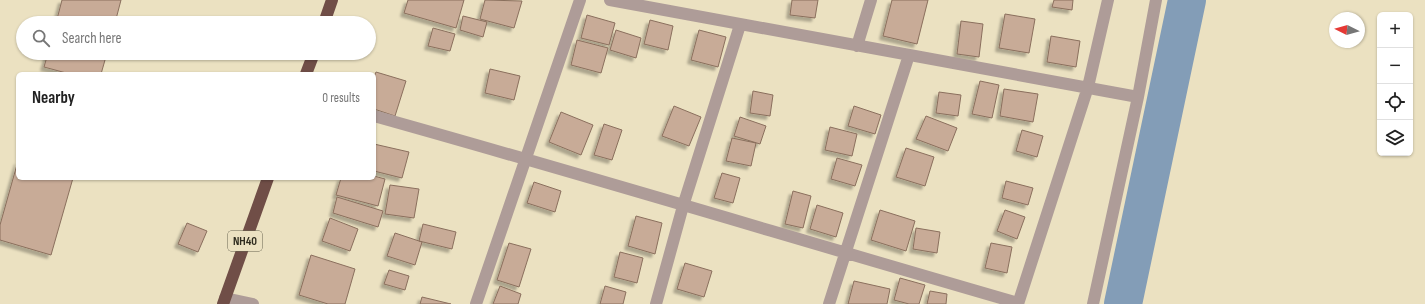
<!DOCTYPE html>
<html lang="en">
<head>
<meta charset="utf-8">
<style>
  body { margin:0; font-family:"Sofia Sans Condensed",sans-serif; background:#f2f2f2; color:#222 }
  .controls { position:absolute; right:12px; top:12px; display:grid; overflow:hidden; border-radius:6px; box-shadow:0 1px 3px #0004 }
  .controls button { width:36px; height:36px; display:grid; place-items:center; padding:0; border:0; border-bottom:1px solid #e0e0e0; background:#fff; color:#222; font:20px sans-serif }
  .compass { position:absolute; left:1329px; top:12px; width:36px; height:36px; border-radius:50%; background:#fff; box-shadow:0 1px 3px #0004; rotate:275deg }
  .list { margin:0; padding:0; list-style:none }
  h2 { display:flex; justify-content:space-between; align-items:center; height:52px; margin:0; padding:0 16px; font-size:17px }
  h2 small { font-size:13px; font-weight:400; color:#767676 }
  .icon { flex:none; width:22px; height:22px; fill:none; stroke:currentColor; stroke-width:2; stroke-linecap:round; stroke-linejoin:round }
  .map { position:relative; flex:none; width:1425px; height:304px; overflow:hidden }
  .search { position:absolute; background:#fff; box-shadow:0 1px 3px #0004; left:16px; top:16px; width:360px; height:44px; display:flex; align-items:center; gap:10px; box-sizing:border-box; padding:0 14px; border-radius:22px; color:#767676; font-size:15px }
  .panel { position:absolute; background:#fff; box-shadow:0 1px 3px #0004; left:16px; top:72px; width:360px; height:108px; border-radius:6px }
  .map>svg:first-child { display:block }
</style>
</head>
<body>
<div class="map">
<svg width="1425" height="304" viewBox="0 0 1425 304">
  <defs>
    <filter id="shadow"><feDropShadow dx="-3.5" dy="3.5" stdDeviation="1" flood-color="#0004"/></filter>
  </defs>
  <rect width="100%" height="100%" fill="#ebe1c1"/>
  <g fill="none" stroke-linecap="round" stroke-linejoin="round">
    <!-- river -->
    <path stroke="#839db7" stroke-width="38" d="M1123,304L1187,0"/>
  </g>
  <!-- building -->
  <path fill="#c8ab97" stroke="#8a6f5d" filter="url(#shadow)" d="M62,0H121L115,23H56Z
    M408,0H464L456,28L404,13Z
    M485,0L522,1L514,28L480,19Z
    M792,0H818L815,18L790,15Z
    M892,0H928L917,44L883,36Z
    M1054,0H1073L1072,10L1052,7Z
    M1005,14L1035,19L1029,53L999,48Z
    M587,15L615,23L609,45L581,38Z
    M463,16L487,22L483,37L460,30Z
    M650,20L673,26L668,50L644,44Z
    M961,21L983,24L979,57L957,54Z
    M433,28L455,34L450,51L428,46Z
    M616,30L641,38L636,58L610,50Z
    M699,30L726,37L718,67L691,60Z
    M1051,36L1080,41L1076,67L1047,62Z
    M577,40L608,48L601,73L571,65Z
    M48,53H107L101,74H70L44,67Z
    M490,69L520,76L514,100L485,93Z
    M376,72L406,81L395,116L374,109V77Z
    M980,81L999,85L992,118L972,114Z
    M1004,89L1038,94L1033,122L1000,116Z
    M753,91L773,95L770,116L750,113Z
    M939,92L961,95L958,116L936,113Z
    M674,106L701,117L689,146L662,136Z
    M854,106L881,115L875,134L848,126Z
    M561,112L593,125L581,155L549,142Z
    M926,116L957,128L948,151L916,139Z
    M740,117L766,126L760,144L734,136Z
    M604,124L622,130L612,160L594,155Z
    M830,127L857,134L852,156L825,150Z
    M1022,130L1043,136L1037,157L1016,151Z
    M732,138L756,143L751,166L726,161Z
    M374,144L409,152L402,178L374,171Z
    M906,148L934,157L925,186L896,177Z
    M837,158L862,165L855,186L831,179Z
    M18,161V178H73L51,255L0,240V225Z
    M722,173L740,178L733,203L714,198Z
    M374,176L385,179L378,206L336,195L341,178H374Z
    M1006,181L1033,188L1028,205L1002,198Z
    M534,182L561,191L555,212L527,203Z
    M390,185L419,189L414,218L385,214Z
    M793,191L811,196L803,228L785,224Z
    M337,197L383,211L378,227L333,213Z
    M817,205L843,213L836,237L810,229Z
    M880,210L915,221L906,251L871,240Z
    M1005,210L1025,217L1017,239L997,231Z
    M636,216L662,223L655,254L628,246Z
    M330,218L358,229L350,251L322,241Z
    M187,223L207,231L198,252L178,244Z
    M423,224L456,232L452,249L419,241Z
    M916,228L940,232L937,253L913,249Z
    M395,233L422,242L415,265L387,256Z
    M509,243L531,249L519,287L497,280Z
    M991,243L1012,247L1007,273L985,268Z
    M620,252L643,258L637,283L614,277Z
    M311,255L355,269L345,304H328L299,295Z
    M685,263L712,271L704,297L677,289Z
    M389,270L409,276L405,290L384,284Z
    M900,278L925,285L919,304H909L894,300Z
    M854,281L890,289L887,304H848Z
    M500,286L521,294L518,304H493Z
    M605,286L626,292L623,304H600Z
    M930,291L947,294L946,304H927Z
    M422,297L451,304H420Z"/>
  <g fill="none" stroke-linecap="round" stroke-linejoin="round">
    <!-- minor -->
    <path stroke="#ae9c98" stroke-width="12" d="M610,0L1138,97
      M857,46L871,0
      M374,116C589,176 803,241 1018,303
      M225,298L253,304
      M476,304L580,0
      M656,304L683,206L740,25
      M829,304L909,55
      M1018,304L1088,87L1108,0
      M1093,304L1138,97L1156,0"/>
    <!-- highway -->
    <path stroke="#704e47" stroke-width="12" d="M324,23L332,0
      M306,74L314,53
      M223,304L268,178"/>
  </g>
  <g text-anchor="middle" stroke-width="3" stroke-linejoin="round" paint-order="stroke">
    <!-- shield labels -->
    <rect fill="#ebe1c1" stroke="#67624f" stroke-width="1" x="228" y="231" width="34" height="20" rx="3"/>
    <g font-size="12" font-weight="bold" fill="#2e2b1e">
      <text x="245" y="245">NH40</text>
    </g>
  </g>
</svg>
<div class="controls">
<button>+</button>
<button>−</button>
<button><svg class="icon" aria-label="locate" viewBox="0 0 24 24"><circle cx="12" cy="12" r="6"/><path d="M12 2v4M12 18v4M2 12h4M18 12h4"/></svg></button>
<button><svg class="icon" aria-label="layers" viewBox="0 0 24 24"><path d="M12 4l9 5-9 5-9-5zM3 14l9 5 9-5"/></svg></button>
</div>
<svg class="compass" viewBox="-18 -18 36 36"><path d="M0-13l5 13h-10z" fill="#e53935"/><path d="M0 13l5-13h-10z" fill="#767676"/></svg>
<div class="search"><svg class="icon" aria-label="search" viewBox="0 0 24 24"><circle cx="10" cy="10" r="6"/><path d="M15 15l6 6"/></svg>Search here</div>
<section class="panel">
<h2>Nearby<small>0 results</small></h2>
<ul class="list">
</ul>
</section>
</div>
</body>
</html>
